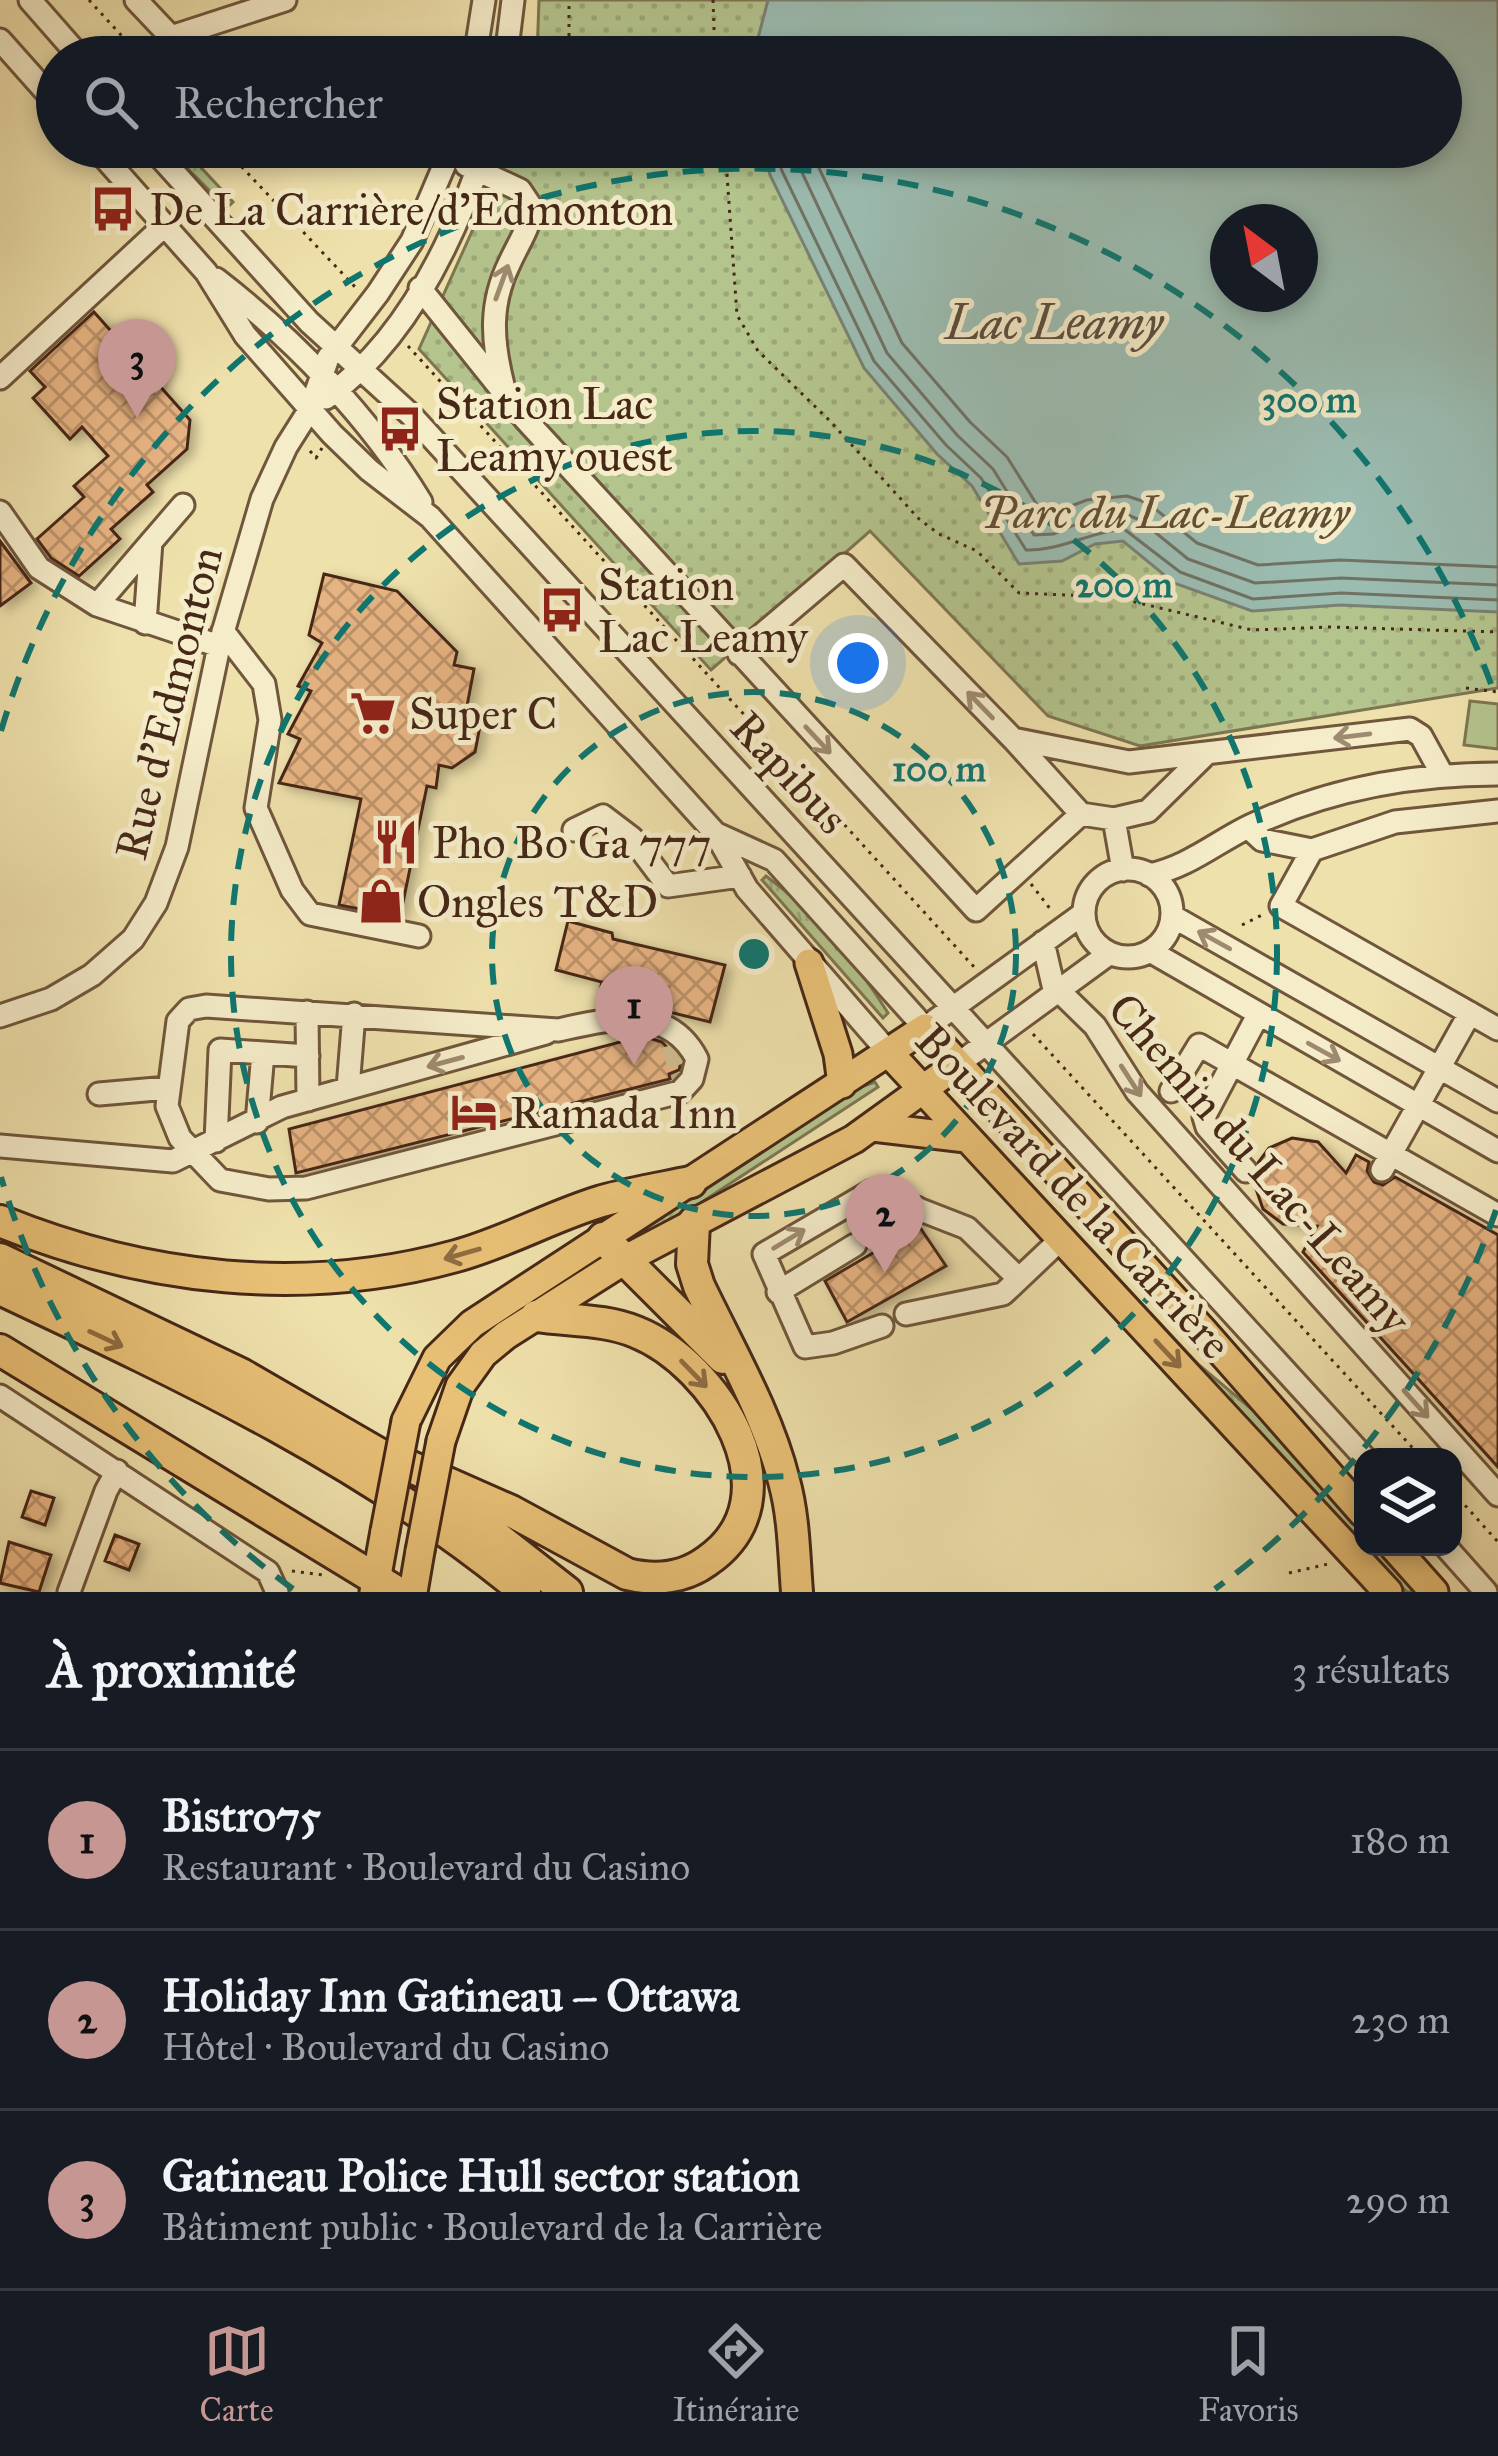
<!DOCTYPE html>
<html lang="fr">
<head>
<meta charset="utf-8">
<style>
  body { margin:0; font-family:"IM FELL Great Primer",serif; background:#20242c; color:#f1f3f6 }
  .controls { position:absolute; right:36px; bottom:36px; display:grid; overflow:hidden; border-radius:24px; box-shadow:0 6px 18px #0003 }
  .controls button { width:108px; height:108px; display:grid; place-items:center; padding:0; border:0; border-bottom:3px solid #363941; background:#171b24; color:#f1f3f6; font:60px sans-serif }
  .compass { position:absolute; left:1210px; top:204px; width:108px; height:108px; border-radius:50%; background:#171b24; box-shadow:0 6px 18px #0003; rotate:328deg }
  .you { position:absolute; left:858px; top:663px; width:42px; height:42px; margin:-30px; border:9px solid #fff; border-radius:50%; background:#1a73e8; box-shadow:0 0 0 18px #1a73e833 }
  .badge { display:grid; place-items:center; width:78px; height:78px; border-radius:50%; background:#c59692; color:#111; font-size:39px; font-weight:700 }
  .pin { position:absolute; translate:-50% -99px; filter:drop-shadow(0 3px 6px #0008) }
  .pin::after { content:''; position:absolute; top:63px; width:42px; height:36px; background:inherit; clip-path:polygon(0 0,100% 0,50% 100%) }
  .list { margin:0; padding:0; list-style:none }
  h2 { display:flex; justify-content:space-between; align-items:center; height:156px; margin:0; padding:0 48px; font-size:51px }
  h2 small { font-size:39px; font-weight:400; color:#9ea1a6 }
  .list li { display:grid; grid-template-columns:78px 1fr auto; gap:36px; align-items:center; box-sizing:border-box; height:180px; padding:0 48px; border-top:3px solid #363941 }
  .list b { display:block; font-size:45px; white-space:nowrap }
  .list p { margin:0; font-size:39px; white-space:nowrap; color:#9ea1a6 }
  .list em { font-size:39px; font-style:normal; color:#9ea1a6 }
  .icon { flex:none; width:66px; height:66px; fill:none; stroke:currentColor; stroke-width:2; stroke-linecap:round; stroke-linejoin:round }
  .map { position:relative; flex:none; width:1498px; height:1592px; overflow:hidden }
  .search { position:absolute; background:#171b24; box-shadow:0 6px 18px #0003; left:36px; right:36px; top:36px; height:132px; display:flex; align-items:center; gap:30px; box-sizing:border-box; padding:0 42px; border-radius:66px; color:#9ea1a6; font-size:45px }
  .sheet { height:696px; background:#171b24 }
  nav { display:flex; justify-content:space-around; align-items:center; box-sizing:border-box; height:168px; border-top:3px solid #363941; background:#171b24; font-size:33px; color:#9ea1a6 }
  nav a { display:grid; justify-items:center; gap:6px }
  nav .on { color:#c59692 }
  .map>svg:first-child { display:block }
</style>
</head>
<body>
<div class="map">
<svg width="1498" height="1592" viewBox="0 0 1498 1592">
  <defs>
    <pattern id="grass-tufts" width="24" height="20" patternUnits="userSpaceOnUse" patternTransform="scale(3)"><rect width="24" height="20" fill="#b4c48d"/><path d="M3 7l-1-3M5 7V3M7 7l1-3M15 17l-1-3M17 17v-4M19 17l1-3" fill="none" stroke="#9ca879"/></pattern>
    <pattern id="park-dots" width="8" height="8" patternUnits="userSpaceOnUse" patternTransform="scale(3)"><rect width="8" height="8" fill="#b4c48d"/><path d="M2 2h.1M6 6h.1" fill="none" stroke="#9ca879" stroke-width="1.8" stroke-linecap="round"/></pattern>
    <pattern id="building-cross-hatch" width="8" height="8" patternUnits="userSpaceOnUse" patternTransform="scale(3)"><rect width="8" height="8" fill="#e6b382"/><path d="M0 0l8 8M0 8l8-8" fill="none" stroke="#bc9269"/></pattern>
    <filter id="shadow"><feDropShadow dx="6" dy="4" stdDeviation="6" flood-color="#0004"/></filter>
  </defs>
  <rect width="100%" height="100%" fill="#efe1ac"/>
  <filter id="stains"><feTurbulence type="fractalNoise" baseFrequency=".00167" numOctaves="4"/><feColorMatrix values="0 0 0 0 .2 0 0 0 0 .09 0 0 0 0 .02 0 0 0 .5 -.17"/></filter>
  <radialGradient id="worn" r=".72"><stop offset=".6" stop-color="#630" stop-opacity="0"/><stop offset="1" stop-color="#630" stop-opacity=".3"/></radialGradient>
  <!-- grass -->
  <path fill="url(#grass-tufts)" stroke="#7d7652" stroke-width="3" d="M166,147H182L233,202L227,208Z
    M766,876C815,912 857,963 888,1013L883,1018L762,880Z
    M875,1082L878,1087L688,1211L639,1237L637,1234L855,1089Z
    M956,1104L1199,1365L1267,1422L1363,1532V1547H1377L1418,1592H1407L1382,1570L953,1107Z"/>
  <!-- park -->
  <path fill="url(#park-dots)" stroke="#7d7652" stroke-width="3" fill-rule="evenodd" d="M539,0H1498V688L1140,746L1048,716L870,531L711,670L419,349L510,147H1441V57H537ZM1228,222H1300V294H1228Z"/>
  <!-- garden -->
  <path fill="#b4c48d" stroke="#7d7652" stroke-width="3" d="M1470,701L1498,704V749L1464,745Z"/>
  <!-- water -->
  <path fill="#9bbcb1" stroke="#798173" stroke-width="3" fill-rule="evenodd" d="M768,0H1498V612L1341,605L1252,611L1174,583L1123,541L1095,544L1062,561L1019,564L972,486L937,454L864,368L770,175L762,147H1441V57H753ZM1228,222H1300V294H1228Z"/>
  <g fill="none" stroke-linecap="round" stroke-linejoin="round">
    <!-- shore -->
    <path stroke="#707264" stroke-width="3" d="M774,147L782,171L874,361L946,445L981,478L1026,550C1061,551 1089,532 1124,529L1180,572L1253,599L1341,593L1498,600
      M790,147L887,353L957,435L993,469L1034,535L1054,534L1088,519L1125,514L1140,520L1188,559L1255,583L1341,578L1498,585
      M809,147L902,343L970,422L1007,457L1044,516L1087,500L1127,496L1148,503L1197,543L1258,565L1340,560L1498,567"/>
  </g>
  <!-- building -->
  <path fill="url(#building-cross-hatch)" stroke="#462817" stroke-width="3" filter="url(#shadow)" d="M94,312L190,420L187,449L147,485L153,492L111,529L120,539L79,576L51,558L37,539L84,497L74,486L108,456L82,427L70,439L33,398L45,387L30,371Z
    M0,541L31,583L0,606Z
    M324,574L397,591L457,652L454,665L474,669L467,706L480,726L475,752L452,768L439,765L436,788L427,786L400,917L339,905L361,799L279,783L300,739L288,734L311,691L298,686L322,643L309,635Z
    M568,921L612,933L613,939L725,965L710,1022L599,995L602,982L556,970Z
    M643,1036L662,1042L681,1062L679,1070L669,1074L670,1079L296,1173L289,1129Z
    M1292,1138L1318,1142L1346,1173L1356,1155L1369,1162L1367,1171L1374,1182L1383,1185L1395,1177L1498,1235V1467L1303,1252L1317,1226L1283,1224L1263,1209L1254,1183L1260,1175L1258,1163L1269,1148Z
    M919,1226L946,1266L847,1322L825,1281Z
    M31,1491L54,1498L45,1525L22,1517Z
    M115,1535L139,1544L129,1570L105,1561Z
    M9,1542L51,1555L39,1592L0,1583Z"/>
  <g fill="none" stroke-linecap="round" stroke-linejoin="round">
    <!-- minor-tunnel -->
    <path stroke="#cdbc8e" stroke-width="21" stroke-dasharray="21 10" stroke-linecap="butt" d="M672,1045L679,1070"/>
    <!-- minor casing -->
    <g stroke="#70563c" stroke-width="27">
      <path id="minor" d="M30,0L80,57
        M136,0L171,37L285,0
        M0,40L57,104
        M475,57L484,0
        M506,57L513,0
        M95,147L206,272L245,335L332,434L369,470L430,517L716,834L747,889L890,1054
        M151,147L309,322L411,415L1364,1457
        M466,165L520,190L532,208C530,227 518,244 510,262C489,304 492,341 503,385
        M216,279C295,340 369,417 421,502
        M420,288L525,419L976,910L1081,814
        M0,378L165,225
        M326,398C406,341 455,238 485,147
        M0,512L39,568L97,605L219,646
        M97,605L183,505
        M145,623L151,542
        M223,631L264,684L270,720L256,808L292,890L310,914L419,936
        M739,654L844,565L1013,739L1129,762L1410,729L1421,736L1443,776
        M1014,740L1081,814L1114,819L1148,811L1207,753
        M1498,811L1395,822L1312,850L1281,906L1498,1029
        M1114,819L1123,870
        M1248,827L1262,840L1312,850
        M574,830L603,816L632,838L668,886L740,876
        M717,834L774,860L925,1028L1084,913
        M1084 913a44 44 0 1 1 88 0a44 44 0 1 1-88 0Z
        M1149,875C1188,867 1215,843 1250,826C1328,789 1413,774 1498,774
        M1172,916L1498,1101
        M1043,942L1053,985L1095,1026L1137,1092L1498,1495
        M1150,951L1498,1151
        M206,1006L558,1030C609,1019 668,1003 697,1059L692,1079L680,1092L306,1188L269,1189L220,1180L180,1138L167,1106L178,1021L189,1009Z
        M307,1012L308,1100
        M0,1016L51,999L92,975L133,939L156,903L177,847L219,646L262,499L286,447L310,409L328,358L378,293L412,241L452,147
        M958,1064L1110,953
        M348,1088L354,1014
        M1171,1091L1199,1045L1498,1215
        M99,1094L168,1088
        M257,1122L263,1053
        M216,1141L220,1050L308,1056
        M0,1146L173,1161L282,1107L546,1033
        M1382,1170L1470,1013
        M1246,1171L1207,1127L1204,1117L1258,1015
        M874,1233L917,1208
        M778,1292L855,1245
        M906,1314L1003,1294L1060,1240
        M882,1326L833,1343L805,1347L764,1254L872,1191L967,1228L1017,1277
        M0,1396L268,1572L277,1592
        M1446,1547L1486,1592
        M69,1592L106,1491L117,1471"/>
    </g>
    <!-- major casing -->
    <g stroke="#462817" stroke-width="33">
      <path id="major" d="M809,963L838,1054L842,1084
        M890,1054L1388,1592
        M873,1127L966,1138
        M406,1421L437,1358L472,1324L925,1028L1203,1331L1363,1513
        M441,1441L460,1386L483,1354L506,1335L626,1259L854,1139L958,1064
        M1394,1547L1434,1592
        M374,1592L385,1531
        M413,1592L420,1551"/>
    </g>
    <!-- highway casing -->
    <g stroke="#462817" stroke-width="36">
      <path id="highway" d="M0,1221C145,1280 304,1298 456,1256C507,1242 552,1216 602,1201C631,1193 662,1188 691,1182
        M694,1222L692,1264L699,1286C729,1349 767,1413 784,1481C794,1517 794,1555 797,1592
        M603,1238L723,1358
        M0,1259L241,1374L400,1466
        M0,1289C185,1376 367,1461 525,1592
        M0,1350L397,1592
        M384,1455L511,1511L627,1574C655,1581 684,1578 707,1561C800,1497 716,1364 636,1332C605,1319 569,1321 536,1316
        M444,1496L567,1592"/>
    </g>
    <!-- path -->
    <path stroke="#462817" stroke-width="3" stroke-dasharray="3 6" stroke-linecap="butt" d="M89,0L141,57
      M713,0L715,57
      M526,49L569,36V0
      M223,147L357,289
      M725,147L737,315L758,351L830,421L919,519L939,534L977,551L1019,593L1114,597L1252,630L1330,627L1498,632
      M408,346L975,968
      M310,451L316,458L322,448
      M1466,688L1498,692
      M1031,884L1051,910
      M1242,925L1262,915
      M1033,1034L1421,1457
      M1453,1492L1498,1542
      M292,1571L323,1575
      M1289,1573L1328,1564"/>
    <!-- minor -->
    <use href="#minor" stroke="#f5ecc9" stroke-width="21"/>
    <!-- major -->
    <use href="#major" stroke="#e8c076" stroke-width="27"/>
    <!-- highway -->
    <use href="#highway" stroke="#e8c076" stroke-width="30"/>
    <!-- major-bridge casing -->
    <g stroke="#462817" stroke-width="33" stroke-linecap="butt">
      <path id="major-bridge" d="M385,1531L406,1421
        M420,1551L441,1441"/>
    </g>
    <!-- major-bridge -->
    <use href="#major-bridge" stroke="#e8c076" stroke-width="27"/>
  </g>
  <!-- one-way arrows -->
  <defs><path id="oneway-shaft" d="M-6 0H5M1.5-3L5.5 0L1.5 3" fill="none" stroke-width="1.6" stroke-linecap="round" stroke-linejoin="round" transform="scale(3)"/></defs>
  <g stroke="#9e8a70">
    <use href="#oneway-shaft" transform="translate(502 282) rotate(-70)"/>
    <use href="#oneway-shaft" transform="translate(980 705) rotate(-134)"/>
    <use href="#oneway-shaft" transform="translate(1352 736) rotate(173)"/>
    <use href="#oneway-shaft" transform="translate(818 740) rotate(47)"/>
    <use href="#oneway-shaft" transform="translate(1214 940) rotate(-151)"/>
    <use href="#oneway-shaft" transform="translate(1324 1052) rotate(29)"/>
    <use href="#oneway-shaft" transform="translate(445 1062) rotate(165)"/>
    <use href="#oneway-shaft" transform="translate(1131 1081) rotate(57)"/>
    <use href="#oneway-shaft" transform="translate(789 1239) rotate(-31)"/>
    <use href="#oneway-shaft" transform="translate(1416 1404) rotate(48)"/>
  </g>
  <g stroke="#8f6c42">
    <use href="#oneway-shaft" transform="translate(462 1254) rotate(164)"/>
    <use href="#oneway-shaft" transform="translate(106 1339) rotate(25)"/>
    <use href="#oneway-shaft" transform="translate(1168 1354) rotate(47)"/>
    <use href="#oneway-shaft" transform="translate(694 1374) rotate(46)"/>
  </g>
  <!-- distance rings -->
  <g fill="none" stroke="#0f766e" stroke-width="6" stroke-dasharray="21 15">
    <circle cx="754" cy="954" r="262"/>
    <circle cx="754" cy="954" r="523"/>
    <path d="M1496 1210A785 785 0 0 1 1215 1589M293 1589A785 785 0 0 1 1 1177M1 731A785 785 0 0 1 1496 698"/>
  </g>
  <!-- icons -->
  <defs>
    <g id="bus-bare" transform="scale(3.6)"><path d="M-5-6H5V4H4V6H2V4H-2V6H-4V4H-5ZM-3.5-4V0h7V-4ZM-3.5 1.2v1.5H-2V1.2ZM2 1.2v1.5H3.5V1.2Z" fill="#8f2418" stroke="#f5ecc9" stroke-width="2.5" paint-order="stroke"/></g>
    <g id="supermarket-bare" transform="scale(3.6)"><path d="M-6-5.5h2.5l.6 2H6L4.5 2H-2.5L-4.4-4H-6ZM-1.5 3.2a1.3 1.3 0 1 0 .1 0ZM3 3.2a1.3 1.3 0 1 0 .1 0Z" fill="#8f2418" stroke="#f5ecc9" stroke-width="2.5" paint-order="stroke"/></g>
    <g id="restaurant-bare" transform="scale(3.6)"><path d="M-5-6h1v4h1v-4h1v4h1v-4h1v5L-1.5 .5V6h-2V.5L-5-1ZM5-6V6H3V1.5H1.5Q1.5-4 5-6Z" fill="#8f2418" stroke="#f5ecc9" stroke-width="2.5" paint-order="stroke"/></g>
    <g id="shop-bare" transform="scale(3.6)"><path d="M-5-2.5h2.3a2.7 3.5 0 0 1 5.4 0H5L5.5 6h-11ZM-1.5-2.5h3a1.5 2.3 0 0 0-3 0Z" fill="#8f2418" stroke="#f5ecc9" stroke-width="2.5" paint-order="stroke"/></g>
    <g id="hotel-bare" transform="scale(3.6)"><path d="M-6-4.5h1.5V1H6V5H4.5V3h-9V5H-6ZM-4 0a1.8 1.8 0 1 1 3.6 0ZM.5 0V-2.5h3Q6-2.5 6 0Z" fill="#8f2418" stroke="#f5ecc9" stroke-width="2.5" paint-order="stroke"/></g>
  </defs>
  <g fill-rule="evenodd">
    <use href="#bus-bare" x="113" y="209"/>
    <use href="#bus-bare" x="400" y="429"/>
    <use href="#bus-bare" x="562" y="610"/>
    <use href="#supermarket-bare" x="373" y="713"/>
    <use href="#restaurant-bare" x="396" y="842"/>
    <use href="#shop-bare" x="381" y="901"/>
    <use href="#hotel-bare" x="474" y="1112"/>
  </g>
  <g text-anchor="middle" stroke-width="10" stroke-linejoin="round" paint-order="stroke">
    <!-- poi labels -->
    <g font-size="45" fill="#462817" stroke="#f5ecc9" text-anchor="start">
      <text x="149" y="225">De La Carrière/d'Edmonton</text>
      <text x="436" y="419">Station Lac<tspan x="436" dy="52">Leamy ouest</tspan></text>
      <text x="598" y="600">Station<tspan x="598" dy="52">Lac Leamy</tspan></text>
      <text x="409" y="729">Super C</text>
      <text x="432" y="858">Pho Bo Ga 777</text>
      <text x="417" y="917">Ongles T&amp;D</text>
      <text x="510" y="1128">Ramada Inn</text>
    </g>
    <!-- park labels -->
    <g font-size="45" font-style="italic" fill="#624f34" stroke="#f5ecc9">
      <text x="1165" y="528">Parc du Lac-Leamy</text>
    </g>
    <!-- street labels -->
    <g font-size="45" fill="#462817" stroke="#f5ecc9">
      <text transform="translate(168 703) rotate(-76)" y="16">Rue d'Edmonton</text>
      <text transform="translate(790 772) rotate(47)" y="16">Rapibus</text>
      <text transform="translate(1260 1163) rotate(49)" y="16">Chemin du Lac-Leamy</text>
      <text transform="translate(1074 1191) rotate(47)" y="16">Boulevard de la Carrière</text>
    </g>
    <!-- water labels -->
    <g font-size="48" font-style="italic" fill="#5b4d3e" stroke="#f5ecc9">
      <text x="1054" y="339">Lac Leamy</text>
    </g>
  </g>
  <circle cx="754" cy="954" r="18" fill="#0f766e" stroke="#f5ecc9" stroke-width="6"/>
  <g font-size="36" text-anchor="middle" font-weight="bold" fill="#0f766e" stroke="#f5ecc9" stroke-width="10" stroke-linejoin="round" paint-order="stroke">
    <text x="1309" y="412">300 m</text>
    <text x="1124" y="597">200 m</text>
    <text x="939" y="781">100 m</text>
  </g>
  <rect width="100%" height="100%" filter="url(#stains)"/>
  <rect width="100%" height="100%" fill="url(#worn)"/>
</svg>
<div class="controls">
<button><svg class="icon" aria-label="layers" viewBox="0 0 24 24"><path d="M12 4l9 5-9 5-9-5zM3 14l9 5 9-5"/></svg></button>
</div>
<svg class="compass" viewBox="-18 -18 36 36"><path d="M0-13l5 13h-10z" fill="#e53935"/><path d="M0 13l5-13h-10z" fill="#9ea1a6"/></svg>
<div class="you"></div>
<div class="pin badge" style="left:634px;top:1065px">1</div>
<div class="pin badge" style="left:885px;top:1273px">2</div>
<div class="pin badge" style="left:137px;top:418px">3</div>
<div class="search"><svg class="icon" aria-label="search" viewBox="0 0 24 24"><circle cx="10" cy="10" r="6"/><path d="M15 15l6 6"/></svg>Rechercher</div>
</div>
<section class="sheet">
<h2>À proximité<small>3 résultats</small></h2>
<ul class="list">
<li><span class="badge">1</span><div><b>Bistro75</b><p>Restaurant · Boulevard du Casino</p></div><em>180 m</em></li>
<li><span class="badge">2</span><div><b>Holiday Inn Gatineau – Ottawa</b><p>Hôtel · Boulevard du Casino</p></div><em>230 m</em></li>
<li><span class="badge">3</span><div><b>Gatineau Police Hull sector station</b><p>Bâtiment public · Boulevard de la Carrière</p></div><em>290 m</em></li>
</ul>
</section>
<nav>
<a class="on"><svg class="icon" aria-label="map" viewBox="0 0 24 24"><path d="M3 6l6-2 6 2 6-2v14l-6 2-6-2-6 2zM9 4v14M15 6v14"/></svg>Carte</a>
<a><svg class="icon" aria-label="directions" viewBox="0 0 24 24"><path d="M12 3l9 9-9 9-9-9zM9 14v-3h6M13 9l2 2-2 2"/></svg>Itinéraire</a>
<a><svg class="icon" aria-label="saved" viewBox="0 0 24 24"><path d="M7 4h10v16l-5-4-5 4z"/></svg>Favoris</a>
</nav>
</body>
</html>
